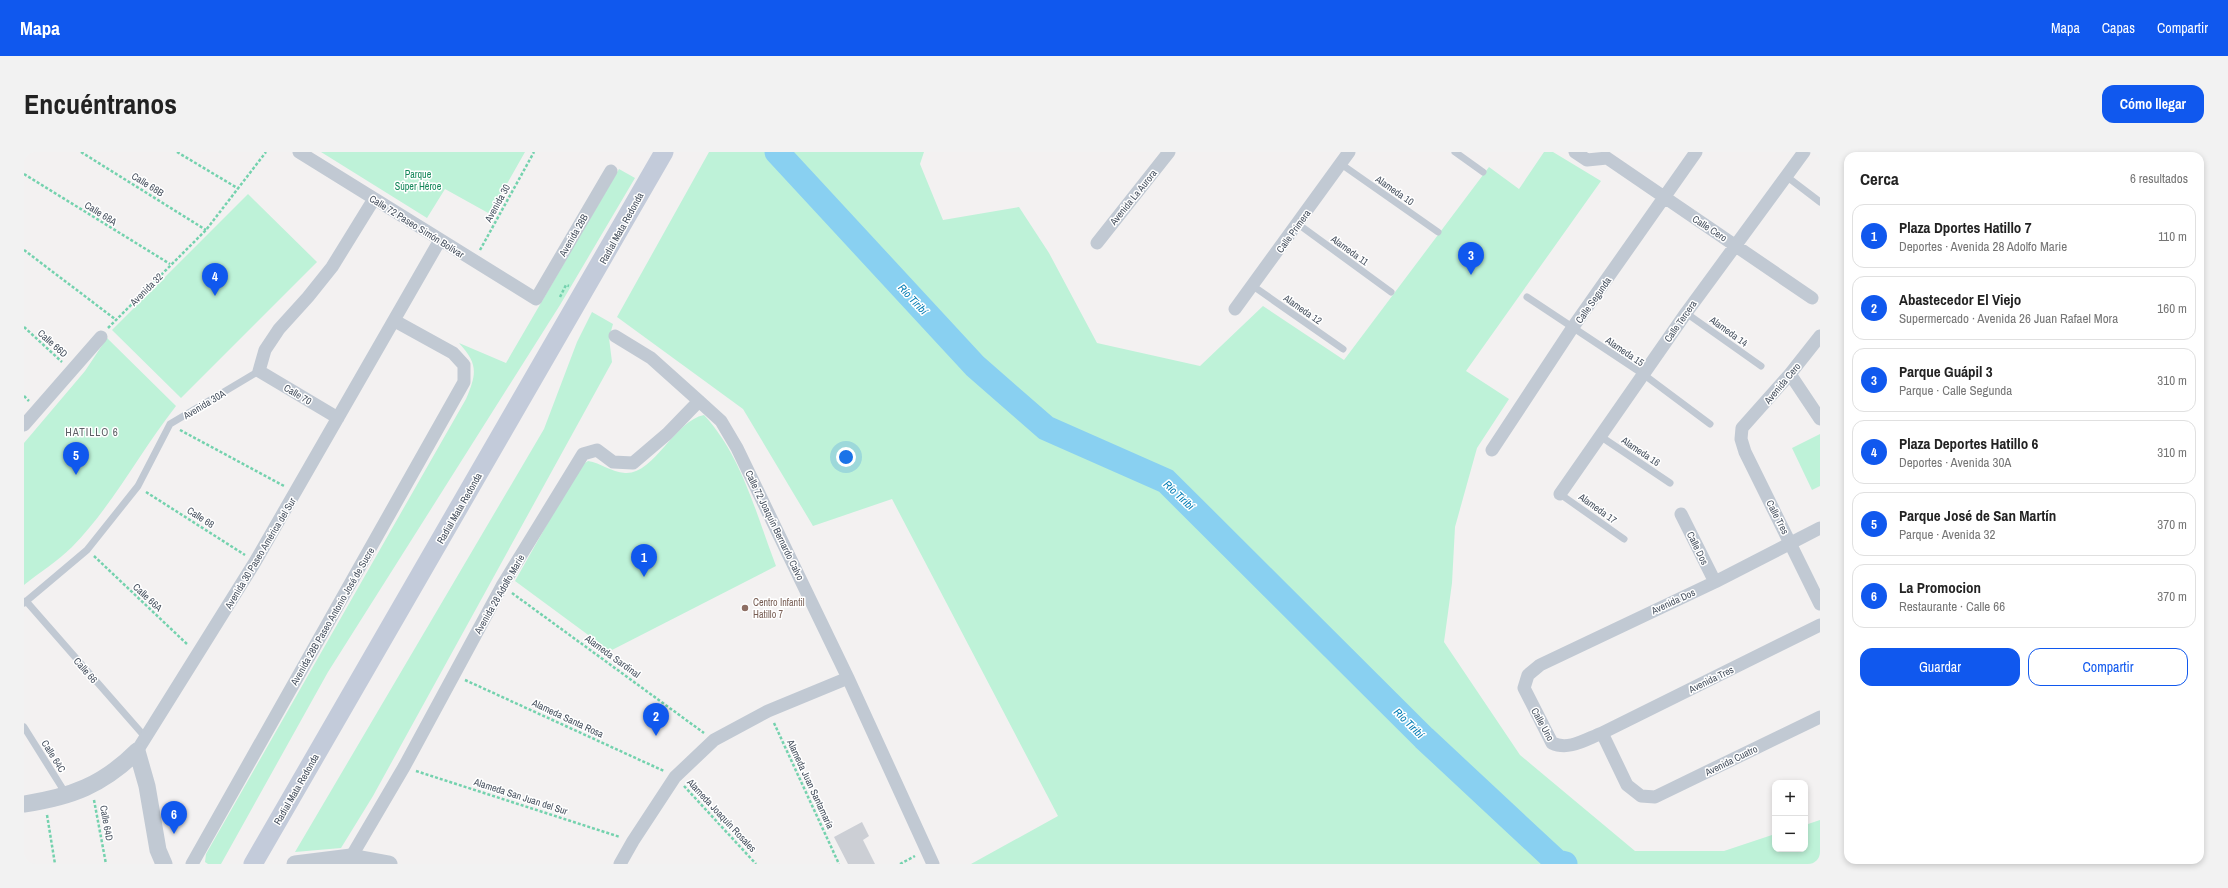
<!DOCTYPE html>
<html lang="es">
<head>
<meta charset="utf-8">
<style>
  body { margin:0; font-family:"Archivo Narrow",sans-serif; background:#f2f2f2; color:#222 }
  .controls { position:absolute; right:12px; bottom:12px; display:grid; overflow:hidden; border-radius:8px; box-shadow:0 2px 6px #0003 }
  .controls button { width:36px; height:36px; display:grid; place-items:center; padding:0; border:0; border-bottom:1px solid #e0e0e0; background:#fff; color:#222; font:20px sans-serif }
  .you { position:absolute; left:822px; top:305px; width:14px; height:14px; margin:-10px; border:3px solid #fff; border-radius:50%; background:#1a73e8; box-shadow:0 0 0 6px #1a73e833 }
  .badge { display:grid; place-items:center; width:26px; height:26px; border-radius:50%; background:#1058ee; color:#fff; font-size:13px; font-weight:700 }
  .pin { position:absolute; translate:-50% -33px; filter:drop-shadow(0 1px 2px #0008) }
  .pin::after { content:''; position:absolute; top:21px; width:14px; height:12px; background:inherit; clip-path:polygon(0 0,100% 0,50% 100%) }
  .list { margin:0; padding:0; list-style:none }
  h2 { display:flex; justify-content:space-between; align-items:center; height:52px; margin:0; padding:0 16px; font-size:17px }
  h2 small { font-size:13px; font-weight:400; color:#767676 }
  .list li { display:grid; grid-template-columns:26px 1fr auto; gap:12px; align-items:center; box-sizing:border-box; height:64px; margin:0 8px 8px; padding:0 8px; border:1px solid #e0e0e0; border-radius:12px }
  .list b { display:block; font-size:15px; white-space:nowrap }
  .list p { margin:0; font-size:13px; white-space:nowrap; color:#767676 }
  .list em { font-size:13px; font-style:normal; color:#767676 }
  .actions { display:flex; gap:8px; padding:12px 16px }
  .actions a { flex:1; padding:9px 0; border:1px solid #1058ee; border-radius:12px; text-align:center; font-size:14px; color:#1058ee }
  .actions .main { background:#1058ee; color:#fff }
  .map { position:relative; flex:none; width:1796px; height:712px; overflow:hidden; border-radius:12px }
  header { display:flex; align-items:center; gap:24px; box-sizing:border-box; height:56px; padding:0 20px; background:#1058ee; color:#fff }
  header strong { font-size:19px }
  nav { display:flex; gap:22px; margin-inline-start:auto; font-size:14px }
  .intro { display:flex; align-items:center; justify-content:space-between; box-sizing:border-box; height:96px; padding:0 24px }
  h1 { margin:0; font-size:28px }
  .button { padding:10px 18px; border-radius:12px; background:#1058ee; color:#fff; font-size:14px; font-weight:700 }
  main { display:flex; gap:24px; padding:0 24px }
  aside { flex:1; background:#fff; border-radius:12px; box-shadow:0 2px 6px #0003 }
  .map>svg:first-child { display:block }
</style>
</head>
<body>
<header>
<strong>Mapa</strong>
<nav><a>Mapa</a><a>Capas</a><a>Compartir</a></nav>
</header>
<div class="intro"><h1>Encuéntranos</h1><a class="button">Cómo llegar</a></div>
<main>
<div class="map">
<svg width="1796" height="712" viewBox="0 0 1796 712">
  <rect width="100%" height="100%" fill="#f3f1f1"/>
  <!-- green -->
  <path fill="#bef2d8" d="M297,0H501L466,62L421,37L403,66Z
    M685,0H900L896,12L919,68L995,55L1025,101L1073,191L1176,214L1239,154L1320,208L1465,15L1495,37L1520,0H1529L1577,29L1442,219L1485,247L1453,296L1431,375L1428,431L1420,490L1496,603L1611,699H1700L1751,682V697H1781V673L1796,668V712H947L1034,664L868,347L789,374L719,257L593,165Z
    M595,17L611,26L536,153L304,520L197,712H184L181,710L182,702L442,247C453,221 454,212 435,191L482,211Z
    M224,42L293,110L157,246L88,178Z
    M568,160L589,172L585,186L588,210L349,644L317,696L271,700L520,277L553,190Z
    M83,186L152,254C116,300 89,353 48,395C34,409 16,420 0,433V291L61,219Z
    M680,263C718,304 732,362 752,414L586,499L491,429L556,314L564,309C577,311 587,320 601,321C630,323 650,269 680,263Z
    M1796,282V334L1788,338L1768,296Z"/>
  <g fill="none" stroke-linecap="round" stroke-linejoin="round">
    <!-- river -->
    <path stroke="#89d0f1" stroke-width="25" d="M753,0L951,214L1022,276L1142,329L1400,586L1533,710L1541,712"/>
  </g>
  <!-- building -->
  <path fill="#cccfd5" d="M838,670L845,684L839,688L851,712H824L810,685Z"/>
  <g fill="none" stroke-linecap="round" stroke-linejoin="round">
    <!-- path -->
    <path stroke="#74d2ae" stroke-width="2.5" stroke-dasharray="3 2" stroke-linecap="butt" d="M57,0L182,78
      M153,0L215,37
      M0,22L146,112
      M0,98L91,167
      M456,98L510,0
      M536,145L542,133L545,134
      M0,175L38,210
      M84,176L182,78L242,0
      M0,244L5,249
      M156,278L260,334
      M122,340L221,403
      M70,404L164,493
      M488,441L680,581
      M441,528L640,619
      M750,571L815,712
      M392,619L596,685
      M660,634L732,712
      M70,648L82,712
      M23,663L31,712
      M876,712L891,704"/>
    <!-- service -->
    <path stroke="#c1c9d3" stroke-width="7" d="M1431,0L1459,20
      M1317,12L1414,80
      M1762,24L1796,50
      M1274,72L1367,140
      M1229,134L1319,197
      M1503,145L1619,222L1686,272
      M1662,161L1737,214
      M1576,284L1646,331
      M1536,342L1600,387
      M2,449L122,586
      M0,451L63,398L114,334L146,272L235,219
      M0,575L42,642"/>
    <!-- minor -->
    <path stroke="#c1c9d3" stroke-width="13" d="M275,0L512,147L587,19
      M1551,0L1563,8L1583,6L1788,146
      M1073,91L1145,0
      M1211,157L1325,0
      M591,184L627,206L675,249L697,269L713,296L824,526L909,712
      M1796,184L1766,222L1718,276L1717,287L1721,300L1796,452
      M1766,222L1796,267
      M314,266L235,219L241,198L255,177L284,145L308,115L350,47
      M0,273L77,185
      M1468,298L1549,175L1672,0
      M1536,342L1662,161L1780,0
      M1657,362L1691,430
      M1796,376L1691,430L1516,513L1504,523L1500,536L1528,591C1545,599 1562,587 1578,581L1603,633L1617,644L1631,645L1796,565
      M1578,581L1796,473
      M113,599L231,410L416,88
      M168,712L440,230V213L429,201L371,169
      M323,712L380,615L478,434L559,302L573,298L589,310L609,311L643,282L675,249
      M596,712L609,689L651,625L690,588L744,559L824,526"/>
    <!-- tertiary -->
    <path stroke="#c1c9d3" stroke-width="17" d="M0,652C47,645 79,633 113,599L123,634L134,698L140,712
      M271,712L327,705L365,712"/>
    <!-- secondary -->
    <path stroke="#c3cbda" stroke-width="19" d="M229,712L640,0"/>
  </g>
  <!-- markers -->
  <circle fill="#8d6e63" stroke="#fff" stroke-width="1.5" cx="721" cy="456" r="4"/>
  <g text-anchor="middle" stroke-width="3" stroke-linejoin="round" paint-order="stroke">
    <!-- park labels -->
    <g font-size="10" fill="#138659" stroke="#fff">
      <text x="394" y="26">Parque<tspan x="394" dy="12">Súper Héroe</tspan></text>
    </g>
    <!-- street labels -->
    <g font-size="10" fill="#47515f" stroke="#fff">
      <text transform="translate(124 32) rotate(32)" y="4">Calle 68B</text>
      <text transform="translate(1371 38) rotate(35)" y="4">Alameda 10</text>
      <text transform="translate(1109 45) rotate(-51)" y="4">Avenida La Aurora</text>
      <text transform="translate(473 51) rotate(-61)" y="4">Avenida 30</text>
      <text transform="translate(77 61) rotate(32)" y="4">Calle 68A</text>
      <text transform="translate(393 74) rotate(32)" y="4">Calle 72 Paseo Simón Bolívar</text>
      <text transform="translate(597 76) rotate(-61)" y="4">Radial Mata Redonda</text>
      <text transform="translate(1686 76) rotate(33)" y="4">Calle Cero</text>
      <text transform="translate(1269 79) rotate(-54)" y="4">Calle Primera</text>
      <text transform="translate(549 83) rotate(-60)" y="4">Avenida 28B</text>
      <text transform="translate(1326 98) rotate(36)" y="4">Alameda 11</text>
      <text transform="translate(122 137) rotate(-45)" y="4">Avenida 32</text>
      <text transform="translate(1569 148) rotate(-55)" y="4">Calle Segunda</text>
      <text transform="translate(1279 157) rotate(35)" y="4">Alameda 12</text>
      <text transform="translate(1656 169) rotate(-55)" y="4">Calle Tercera</text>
      <text transform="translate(1705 179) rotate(36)" y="4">Alameda 14</text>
      <text transform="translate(29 191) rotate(42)" y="4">Calle 66D</text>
      <text transform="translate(1601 199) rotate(34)" y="4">Alameda 15</text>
      <text transform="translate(1758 231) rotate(-50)" y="4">Avenida Cero</text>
      <text transform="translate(274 242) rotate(31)" y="4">Calle 70</text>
      <text transform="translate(180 252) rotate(-31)" y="4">Avenida 30A</text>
      <text transform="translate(1617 299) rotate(34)" y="4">Alameda 16</text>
      <text transform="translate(435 356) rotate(-60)" y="4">Radial Mata Redonda</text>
      <text transform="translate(1574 356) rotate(36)" y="4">Alameda 17</text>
      <text transform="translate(177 365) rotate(33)" y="4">Calle 68</text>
      <text transform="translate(1754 365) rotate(63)" y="4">Calle Tres</text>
      <text transform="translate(751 373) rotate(64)" y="4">Calle 72 Joaquín Bernardo Calvo</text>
      <text transform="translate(1674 396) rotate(64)" y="4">Calle Dos</text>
      <text transform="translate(236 401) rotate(-59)" y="4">Avenida 30 Paseo América del Sur</text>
      <text transform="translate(475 442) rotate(-60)" y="4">Avenida 28 Adolfo Marie</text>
      <text transform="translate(124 445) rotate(43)" y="4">Calle 66A</text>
      <text transform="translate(1649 449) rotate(-25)" y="4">Avenida Dos</text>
      <text transform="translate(308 464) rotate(-60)" y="4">Avenida 28B Paseo Antonio José de Sucre</text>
      <text transform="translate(589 504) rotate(36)" y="4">Alameda Sardinal</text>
      <text transform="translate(62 518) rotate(49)" y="4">Calle 66</text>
      <text transform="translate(1687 527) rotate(-26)" y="4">Avenida Tres</text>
      <text transform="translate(544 566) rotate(25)" y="4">Alameda Santa Rosa</text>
      <text transform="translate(1519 572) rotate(61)" y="4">Calle Uno</text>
      <text transform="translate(30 604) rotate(58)" y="4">Calle 64C</text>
      <text transform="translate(1707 608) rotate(-26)" y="4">Avenida Cuatro</text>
      <text transform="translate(787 632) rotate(65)" y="4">Alameda Juan Santamaría</text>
      <text transform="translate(272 637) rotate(-60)" y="4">Radial Mata Redonda</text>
      <text transform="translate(497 644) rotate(18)" y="4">Alameda San Juan del Sur</text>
      <text transform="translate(698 663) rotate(47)" y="4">Alameda Joaquín Rosales</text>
      <text transform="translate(83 671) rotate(80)" y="4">Calle 64D</text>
    </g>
    <!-- education labels -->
    <g font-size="10" fill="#785e54" stroke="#fff" text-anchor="start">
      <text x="729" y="454">Centro Infantil<tspan x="729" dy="12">Hatillo 7</tspan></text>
    </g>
    <!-- water labels -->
    <g font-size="11" font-style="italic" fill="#057db5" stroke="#fff">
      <text transform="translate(889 147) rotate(47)" y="4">Río Tiribí</text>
      <text transform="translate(1155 343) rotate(43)" y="4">Río Tiribí</text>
      <text transform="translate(1385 571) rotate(45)" y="4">Río Tiribí</text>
    </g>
    <!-- neighbourhood labels -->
    <g font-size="11" letter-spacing="1" fill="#5d6066" stroke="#fff">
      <text x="68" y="284">HATILLO 6</text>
    </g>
  </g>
</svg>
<div class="controls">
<button>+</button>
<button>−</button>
</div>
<div class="you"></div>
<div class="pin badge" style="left:620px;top:425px">1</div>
<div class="pin badge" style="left:632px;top:584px">2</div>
<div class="pin badge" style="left:1447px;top:123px">3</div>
<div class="pin badge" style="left:191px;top:144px">4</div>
<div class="pin badge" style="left:52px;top:323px">5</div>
<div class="pin badge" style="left:150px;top:682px">6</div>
</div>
<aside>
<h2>Cerca<small>6 resultados</small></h2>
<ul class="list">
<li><span class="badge">1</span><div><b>Plaza Dportes Hatillo 7</b><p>Deportes · Avenida 28 Adolfo Marie</p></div><em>110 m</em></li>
<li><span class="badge">2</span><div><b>Abastecedor El Viejo</b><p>Supermercado · Avenida 26 Juan Rafael Mora</p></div><em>160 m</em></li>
<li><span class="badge">3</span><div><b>Parque Guápil 3</b><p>Parque · Calle Segunda</p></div><em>310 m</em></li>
<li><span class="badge">4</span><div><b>Plaza Deportes Hatillo 6</b><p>Deportes · Avenida 30A</p></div><em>310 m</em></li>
<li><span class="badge">5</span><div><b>Parque José de San Martín</b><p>Parque · Avenida 32</p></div><em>370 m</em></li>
<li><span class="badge">6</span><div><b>La Promocion</b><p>Restaurante · Calle 66</p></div><em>370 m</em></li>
</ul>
<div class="actions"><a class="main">Guardar</a><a>Compartir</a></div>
</aside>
</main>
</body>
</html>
